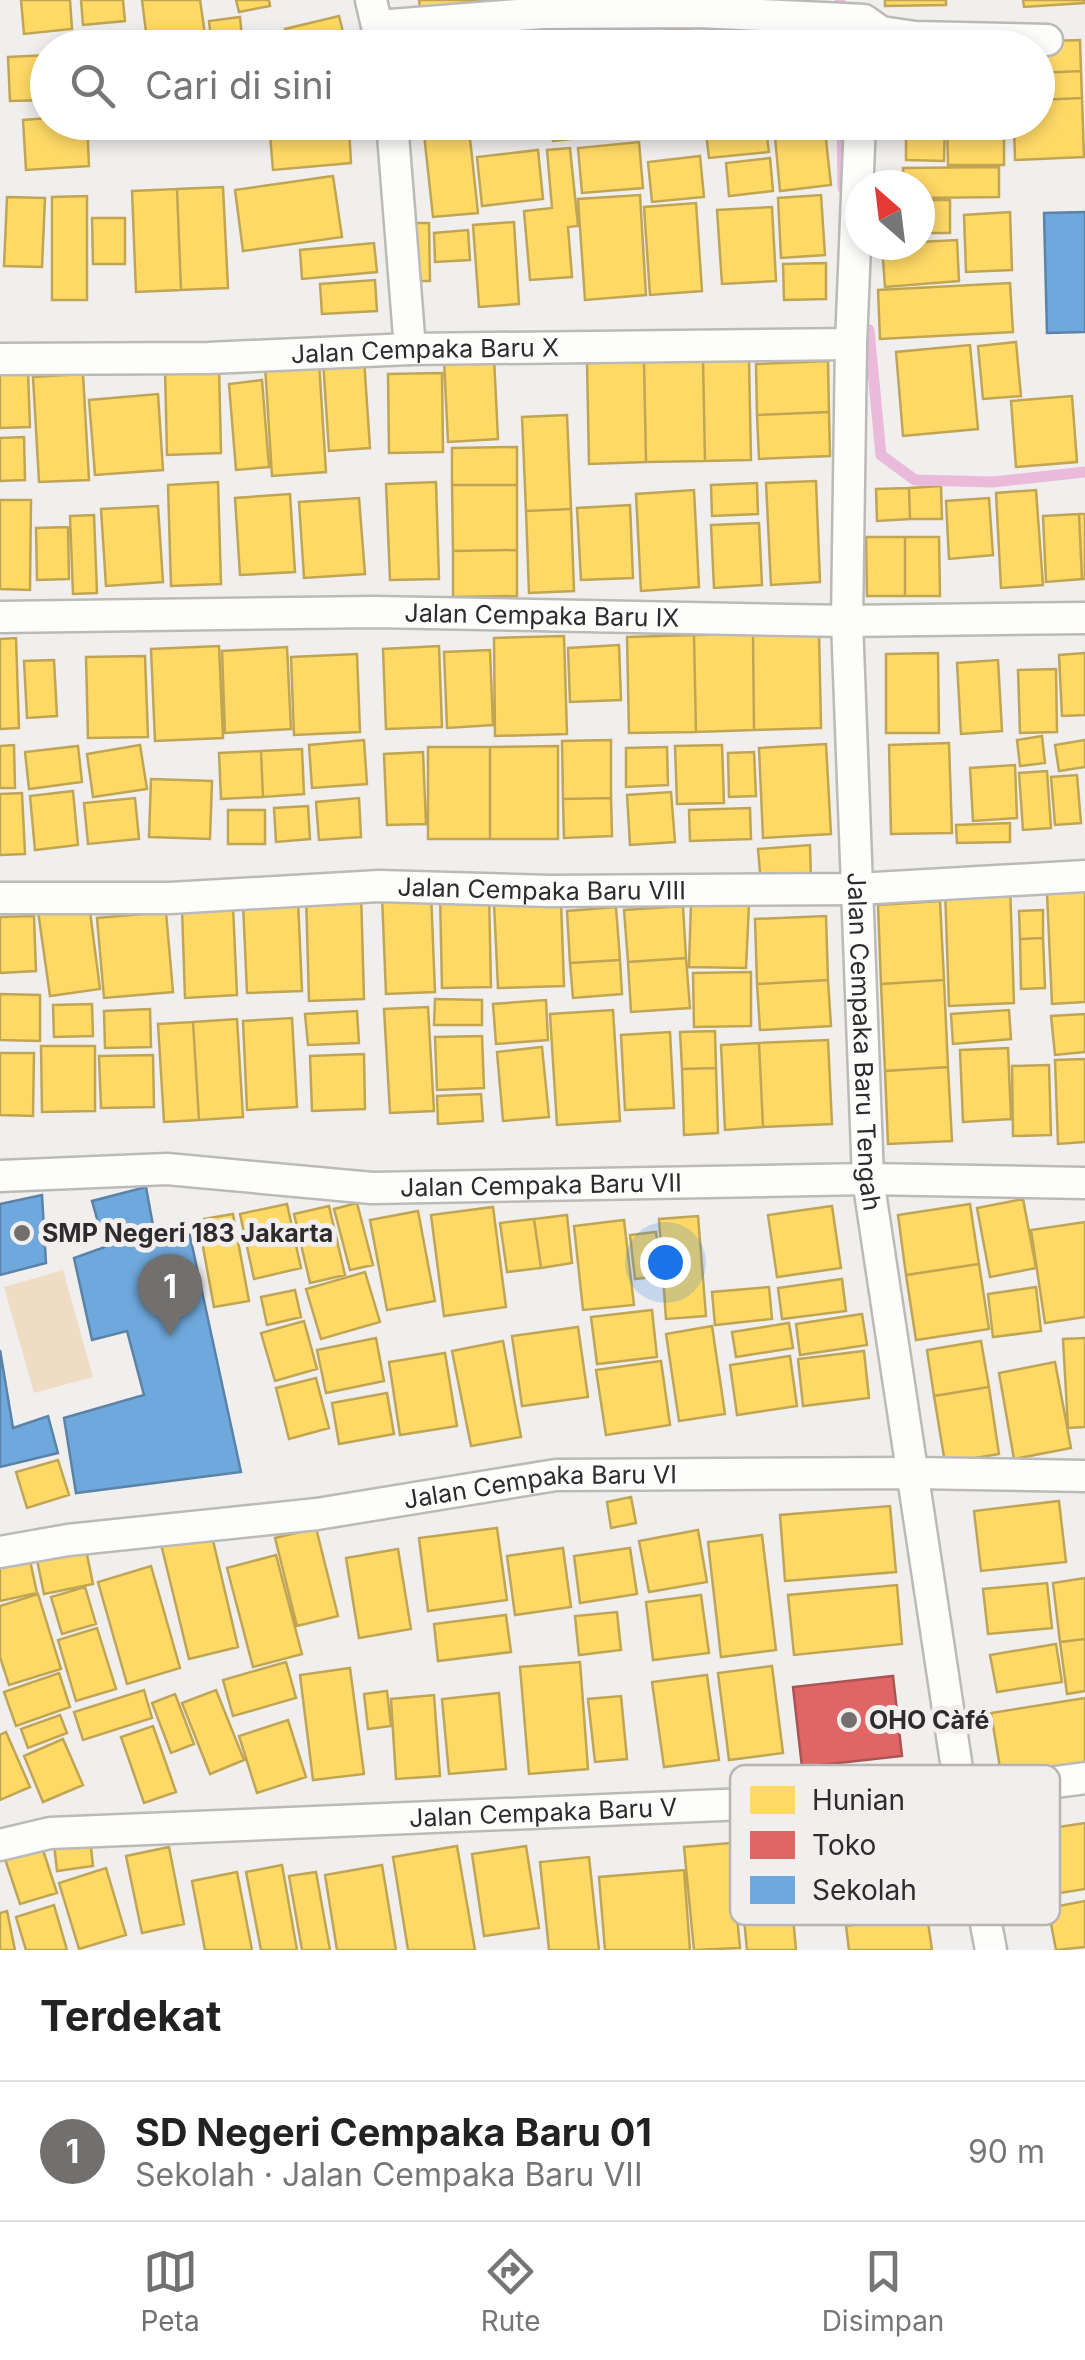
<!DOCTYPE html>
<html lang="id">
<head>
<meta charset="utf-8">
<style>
  body { margin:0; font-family:Inter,sans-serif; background:#f6f6f6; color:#222 }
  .compass { position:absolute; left:845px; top:170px; width:90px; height:90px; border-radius:50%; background:#fff; box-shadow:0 5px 15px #0003; rotate:332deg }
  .you { position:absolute; left:665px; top:1262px; width:35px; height:35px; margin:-25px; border:8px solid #fff; border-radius:50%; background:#1a73e8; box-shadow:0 0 0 15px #1a73e833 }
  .badge { display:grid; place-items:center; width:65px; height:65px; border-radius:50%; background:#72706f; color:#fff; font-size:32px; font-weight:700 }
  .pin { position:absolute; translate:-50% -82px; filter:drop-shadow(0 2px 5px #0008) }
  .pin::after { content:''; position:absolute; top:52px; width:35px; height:30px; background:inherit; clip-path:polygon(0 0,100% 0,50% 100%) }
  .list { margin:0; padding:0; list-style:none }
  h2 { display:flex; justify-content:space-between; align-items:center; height:130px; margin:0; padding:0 40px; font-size:42px }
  h2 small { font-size:32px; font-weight:400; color:#767676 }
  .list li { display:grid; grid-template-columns:65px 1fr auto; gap:30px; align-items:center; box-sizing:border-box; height:140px; padding:0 40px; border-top:2px solid #e0e0e0 }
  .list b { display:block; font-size:38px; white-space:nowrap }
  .list p { margin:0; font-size:32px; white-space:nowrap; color:#767676 }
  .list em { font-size:32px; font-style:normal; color:#767676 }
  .icon { flex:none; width:55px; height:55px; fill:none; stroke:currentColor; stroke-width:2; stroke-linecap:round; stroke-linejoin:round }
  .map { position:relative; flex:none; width:1085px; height:1950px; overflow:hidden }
  .search { position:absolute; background:#fff; box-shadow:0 5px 15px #0003; left:30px; right:30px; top:30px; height:110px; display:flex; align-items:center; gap:25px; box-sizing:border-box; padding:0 35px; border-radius:55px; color:#767676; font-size:38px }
  .sheet { height:270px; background:#fff }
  nav { display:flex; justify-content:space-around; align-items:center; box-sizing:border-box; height:140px; border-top:2px solid #e0e0e0; background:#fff; font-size:28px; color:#767676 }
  nav a { display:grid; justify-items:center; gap:5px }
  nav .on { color:#72706f }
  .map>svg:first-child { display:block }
</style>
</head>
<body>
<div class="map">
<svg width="1085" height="1950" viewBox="0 0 1085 1950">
  <rect width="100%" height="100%" fill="#f1efee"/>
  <!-- green -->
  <path fill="#eedcc5" d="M63,1270L93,1377L34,1393L4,1287Z"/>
  <!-- homes -->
  <path fill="#ffd966" stroke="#c0a554" stroke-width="2.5" d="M21,0H70L72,29L24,34Z
    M81,0H123L125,21L83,25Z
    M142,0H200L207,48H148Z
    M236,0H269L270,6L239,12Z
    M419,0H482V1L420,8Z
    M885,0H946V5L885,6Z
    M1023,0H1084V3L1024,7Z
    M339,16L347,48H290L285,29Z
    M240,17L243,48H212L209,21Z
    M538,19L540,48H471L469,25Z
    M832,24L834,48H768L766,31Z
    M469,25L471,48H430L428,29Z
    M689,28L691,48H656L654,32Z
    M1080,40L1081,71L1038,73V48L1012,42Z
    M48,55V100L10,101L8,57Z
    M1081,71L1082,98L1038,100V73Z
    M1082,98L1084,157L1015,160L1014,122H1038V100Z
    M48,118V122H87L89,166L26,170L23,120Z
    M492,122H546V128L494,134Z
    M551,122H590L591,137L553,141Z
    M590,122H698V126L591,137Z
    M765,122L769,152L709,158L705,124Z
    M906,122H945L944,161L906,160Z
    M947,122H1004V165H948Z
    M349,128L351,163L273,170L270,135Z
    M469,129L478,213L433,217L424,134Z
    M825,131L831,185L780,191L775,137Z
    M639,142L643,188L582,193L578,148Z
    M570,148L578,226L568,227L572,277L530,280L524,211L552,208L547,150Z
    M538,150L543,199L482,206L477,157Z
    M700,156L704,197L652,202L648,162Z
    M770,158L773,191L729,196L726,163Z
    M999,167V197L920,198V185H904L903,168Z
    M333,176L342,237L243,251L235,190Z
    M223,187L228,288L181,290L177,189Z
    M177,189L181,290L136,292L132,191Z
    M640,195L646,295L585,300L578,199Z
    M821,195L825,255L781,258L778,198Z
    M87,196V300H52V197Z
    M7,197L45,198L42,267L4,266Z
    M920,200H950V233H920Z
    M696,203L702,291L650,295L644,207Z
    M772,207L776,281L722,284L717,210Z
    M1010,212L1012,270L966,272L964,215Z
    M92,218H125V264H93Z
    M514,222L519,304L479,307L473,225Z
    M406,223H429L430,281H407Z
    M468,230L470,260L435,262L434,233Z
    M957,240L959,281L885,287L882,245H920V242Z
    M374,243L377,272L302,279L300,250Z
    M826,263V299L784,300L783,264Z
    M375,280L377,311L322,314L320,284Z
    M1010,283L1013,332L880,339L878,290Z
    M1016,342L1021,396L983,399L978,346Z
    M970,345L978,429L903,436L896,352Z
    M494,357L498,439L448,442L444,360Z
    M364,359L370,448L329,451L323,361Z
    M703,360H749L751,460L705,461Z
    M703,360L705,461L646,462L644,362Z
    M828,361L829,412L757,415L756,364Z
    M319,362L326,472L272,476L265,365Z
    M644,362L646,462L589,464L587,363Z
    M219,367L221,453L167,455L165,368Z
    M0,372H28L30,427L0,428Z
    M442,373L443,452L389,453L388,374Z
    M83,374L89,480L39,482L33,377Z
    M262,380L269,467L236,470L229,384Z
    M158,394L163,470L95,475L89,400Z
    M1072,396L1077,462L1016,467L1011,401Z
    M829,412L830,456L759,459L757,415Z
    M567,415L571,509L526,511L522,417Z
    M24,437L25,480L0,481V438Z
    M517,447V485H452V448Z
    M816,481L820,582L771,585L766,483Z
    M218,482L221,584L171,586L168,485Z
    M436,482L439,579L390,580L386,484Z
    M757,483L758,514L712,516L711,485Z
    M452,485H517V550L453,551Z
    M941,486L942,519H910L909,488Z
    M909,488L910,519L877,521L876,489Z
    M694,490L699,587L641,591L636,494Z
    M1036,490L1043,585L1001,588L996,493Z
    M290,494L295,572L240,575L235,498Z
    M359,498L365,574L304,578L299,502Z
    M989,498L993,555L949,559L946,501Z
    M0,500H31L30,590L0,589Z
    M630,505L633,578L581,580L577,508Z
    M158,506L163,582L106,586L101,509Z
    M571,509L574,591L529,593L526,511Z
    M1079,514H1085V579H1082Z
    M1079,514L1082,579L1046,582L1043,516Z
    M94,515L97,593L73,594L70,516Z
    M759,523L762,585L714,588L711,525Z
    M68,527L69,579L37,580L36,528Z
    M866,537H905V596H867Z
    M905,537H939L940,596H905Z
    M517,550V596L453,597V551Z
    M819,632L821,728L754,730L753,634Z
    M753,634L754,730L696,732L694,635Z
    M694,635L696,732L629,733L627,637Z
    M564,636L567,734L495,736L494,638Z
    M16,638L19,728L0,729V639Z
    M619,645L621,700L570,702L568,648Z
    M219,646L223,738L155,741L151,649Z
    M439,646L442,727L386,729L383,649Z
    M287,647L291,729L225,733L222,651Z
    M490,650L493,725L447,728L444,652Z
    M938,653L939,733H886V654Z
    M1085,653V715L1062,716L1059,655Z
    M357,654L360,732L294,735L291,657Z
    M145,656L148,737L88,738L86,657Z
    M54,660L57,716L27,718L24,661Z
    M998,660L1002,731L961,734L957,663Z
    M1056,669L1057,732L1020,733L1018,670Z
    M1042,736L1045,763L1020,766L1017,740Z
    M364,740L367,784L312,788L309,745Z
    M611,740V798L563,799L562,741Z
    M1085,740V767L1059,771L1055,745Z
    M949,743L952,833L891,834L889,745Z
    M826,744L831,834L763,838L759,748Z
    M14,745L15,788H0V746Z
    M140,745L147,789L93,797L87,754Z
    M722,745L724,803L677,804L675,746Z
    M78,746L82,782L29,789L25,752Z
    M558,746V839H490V747Z
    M428,747H490V839H428Z
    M667,747L668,785L626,787V748Z
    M302,749L304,794L263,797L261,751Z
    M261,751L263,797L221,799L219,753Z
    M423,752L426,824L387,825L384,754Z
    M754,752L756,796L729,797L728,753Z
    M1015,765L1017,818L973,821L970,768Z
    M1047,771L1051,828L1023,830L1019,773Z
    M1077,775L1081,823L1055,825L1051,777Z
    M151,779L212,781L210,839L149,837Z
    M73,791L78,845L35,850L30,796Z
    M671,792L675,842L630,845L627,795Z
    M22,793L25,854L0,855V794Z
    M135,798L139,839L88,844L84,803Z
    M359,798L361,837L319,840L316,802Z
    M611,798L612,836L564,838L563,799Z
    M308,806L310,839L276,842L274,808Z
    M750,808L751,839L690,841L689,810Z
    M228,810H265V844H228Z
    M1010,823V842L957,843L956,825Z
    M810,845L811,881L761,884L758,849Z
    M1010,885L1014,1003L949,1006L945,888Z
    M1085,891V1002L1052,1004L1047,893Z
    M361,892L364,999L309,1001L306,894Z
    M489,892L491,987L442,988L440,894Z
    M431,893L435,992L386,994L382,896Z
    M298,900L302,991L247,993L243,903Z
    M561,901L564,986L498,988L494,903Z
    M940,901L944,980L881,984L878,905Z
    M691,903L749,904L746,968L689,967Z
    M89,904L100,989L50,996L38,911Z
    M233,906L237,995L185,998L182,909Z
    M683,906L686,958L628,962L624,910Z
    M616,907L620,960L570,963L567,911Z
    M1043,910V938L1020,939L1019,911Z
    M166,912L173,992L104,998L97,918Z
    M34,916L36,971L0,973V917Z
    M826,916L828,980L757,984L755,919Z
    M1043,938L1045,988L1021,989L1020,939Z
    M686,958L690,1008L631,1012L628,962Z
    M620,960L622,994L573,998L570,963Z
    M751,972V1026L694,1027L693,973Z
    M828,980L831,1026L760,1030L757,984Z
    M944,980L948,1067L885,1071L881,984Z
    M0,994L40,995V1041L0,1040Z
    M435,999L482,1000V1025H434Z
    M546,1000L548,1040L496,1044L493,1004Z
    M92,1004L93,1036L54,1037L53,1005Z
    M428,1007L434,1111L390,1113L384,1009Z
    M150,1009L151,1047L105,1048L104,1011Z
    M613,1010L620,1121L557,1125L550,1014Z
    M1009,1010L1011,1039L953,1044L951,1014Z
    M357,1011L359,1043L308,1045L305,1014Z
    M1085,1014V1052L1055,1055L1051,1016Z
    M292,1018L297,1107L247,1110L243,1021Z
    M237,1019L243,1117L199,1120L193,1022Z
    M193,1022L199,1120L164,1122L158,1024Z
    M715,1031L716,1068L682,1069L680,1032Z
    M670,1032L674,1108L625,1110L621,1035Z
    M482,1036L484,1088L437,1090L435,1037Z
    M828,1040L832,1124L763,1127L759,1043Z
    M759,1043L763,1127L725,1130L721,1045Z
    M41,1046H95V1111L42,1112Z
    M542,1047L549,1117L503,1121L497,1052Z
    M1008,1048L1011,1119L963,1122L960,1050Z
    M0,1053H34L33,1116L0,1115Z
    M364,1054L365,1109L312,1111L310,1056Z
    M153,1055L154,1107L101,1108L99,1056Z
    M1085,1059V1142L1058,1144L1055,1060Z
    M1049,1065L1051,1135L1013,1136L1012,1066Z
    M948,1067L952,1141L888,1144L885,1071Z
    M716,1068L718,1133L684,1135L682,1069Z
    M481,1094L483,1121L438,1124L437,1096Z
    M1023,1199L1036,1268L990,1277L977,1208Z
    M357,1203L373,1265L350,1270L334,1209Z
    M287,1204L301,1268L254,1279L240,1214Z
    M970,1204L979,1264L906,1275L898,1215Z
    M329,1206L345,1275L310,1283L294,1214Z
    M832,1206L841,1268L777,1277L768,1215Z
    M493,1207L506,1307L444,1316L431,1215Z
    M418,1211L435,1301L387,1310L370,1220Z
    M233,1214L249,1301L214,1307L198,1220Z
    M567,1215L572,1263L541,1268L534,1219Z
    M698,1216L706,1316L666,1319L659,1219Z
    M534,1219L541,1268L507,1272L500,1223Z
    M624,1220L634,1305L583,1310L574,1226Z
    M1085,1222V1317L1045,1323L1031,1230Z
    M656,1232L661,1276L635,1279L630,1235Z
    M979,1264L989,1329L916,1340L906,1275Z
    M365,1272L380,1322L321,1339L306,1289Z
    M842,1279L846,1311L782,1319L778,1288Z
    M769,1287L772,1319L715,1325L712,1292Z
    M1036,1287L1041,1331L993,1337L988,1294Z
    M295,1290L301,1317L267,1325L261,1297Z
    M652,1310L657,1357L597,1364L591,1317Z
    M862,1314L867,1345L800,1355L796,1324Z
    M304,1321L317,1369L275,1381L261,1333Z
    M789,1323L793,1348L736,1357L732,1332Z
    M712,1326L725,1414L679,1421L666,1334Z
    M578,1327L588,1397L522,1406L512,1336Z
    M376,1338L384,1381L326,1393L317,1350Z
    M1085,1338V1427L1068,1428L1063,1339Z
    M503,1341L521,1437L471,1446L452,1351Z
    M981,1341L989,1387L934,1396L927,1350Z
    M864,1351L869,1398L803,1406L798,1359Z
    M445,1353L457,1426L400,1435L389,1362Z
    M790,1356L797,1406L737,1415L730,1365Z
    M661,1361L670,1425L606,1435L596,1370Z
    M1055,1362L1071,1448L1014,1459L999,1373Z
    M316,1378L329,1428L289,1439L276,1388Z
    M989,1387L999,1454L945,1463L934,1396Z
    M387,1393L394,1434L339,1444L332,1403Z
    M58,1460L69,1495L27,1508L16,1472Z
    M631,1497L636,1523L611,1528L607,1502Z
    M1059,1501L1066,1562L981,1571L974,1511Z
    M890,1506L896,1572L785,1581L780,1515Z
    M316,1528L338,1616L297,1626L275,1538Z
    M497,1528L507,1600L428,1611L419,1538Z
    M698,1530L707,1582L649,1592L639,1541Z
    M211,1532L238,1647L189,1659L161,1544Z
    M762,1535L776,1650L721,1657L708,1542Z
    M84,1540L93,1584L44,1594L35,1550Z
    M563,1548L571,1607L515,1615L507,1556Z
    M630,1548L637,1594L580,1603L574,1556Z
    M398,1549L411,1629L359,1638L346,1558Z
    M28,1551L37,1593L0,1601V1556Z
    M276,1555L302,1654L253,1667L227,1568Z
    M151,1566L180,1668L127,1684L98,1582Z
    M1085,1578V1639L1060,1642L1053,1583Z
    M1047,1583L1052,1628L988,1634L983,1589Z
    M897,1585L902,1644L794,1655L788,1595Z
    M85,1587L96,1624L62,1634L51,1597Z
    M38,1594L61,1669L9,1685L0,1657V1606Z
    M701,1595L709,1653L653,1660L646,1602Z
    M617,1612L621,1650L579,1655L575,1616Z
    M506,1615L511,1652L438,1661L434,1624Z
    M97,1628L116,1689L76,1701L58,1640Z
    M1085,1639V1691L1067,1694L1060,1642Z
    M1056,1644L1062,1682L997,1692L990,1655Z
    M286,1662L296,1698L233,1716L223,1680Z
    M580,1662L588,1769L529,1774L520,1667Z
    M772,1666L783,1753L729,1760L718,1673Z
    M350,1668L364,1774L313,1780L300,1675Z
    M59,1673L70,1707L16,1726L4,1692Z
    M707,1675L719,1760L664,1767L652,1682Z
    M144,1690L152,1718L83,1740L74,1712Z
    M216,1690L244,1760L210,1774L182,1703Z
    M387,1691L391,1726L368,1729L364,1694Z
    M499,1693L506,1769L449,1774L442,1699Z
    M175,1694L194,1744L171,1753L152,1703Z
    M434,1695L440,1776L396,1779L391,1699Z
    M621,1696L627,1759L595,1762L588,1699Z
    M1085,1698V1767L1002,1780L991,1713Z
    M60,1715L67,1733L28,1748L21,1729Z
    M288,1720L306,1777L257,1793L239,1736Z
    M153,1726L176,1792L144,1803L121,1737Z
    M6,1732L30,1787L0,1800V1735Z
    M63,1739L83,1785L43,1802L24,1756Z
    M1085,1823V1889L1010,1901L1000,1836Z
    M90,1839L93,1866L57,1871L54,1844Z
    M730,1843L740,1948L694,1950L684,1847Z
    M457,1846L475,1950H408L393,1857Z
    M526,1846L539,1928L484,1936L472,1854Z
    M42,1847L57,1893L20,1904L5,1859Z
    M169,1847L184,1924L142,1933L126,1856Z
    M787,1850L796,1950H747L738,1855Z
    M589,1857L599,1950H549L540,1862Z
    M282,1865L297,1950H261L246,1872Z
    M382,1865L396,1950H337L325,1875Z
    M106,1868L126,1935L79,1949L59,1883Z
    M684,1870L690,1950H605L599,1877Z
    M237,1872L252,1950H205L192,1881Z
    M316,1872L330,1950H302L289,1876Z
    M1085,1901V1947L1056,1950L1048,1908Z
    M54,1905L67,1950H26L16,1917Z
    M7,1911L15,1950H0V1913Z
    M927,1915L932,1950H849L846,1926Z"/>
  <!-- shops -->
  <path fill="#e06666" stroke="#aa5454" stroke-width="2.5" d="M893,1676L902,1756L802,1767L793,1687Z"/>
  <!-- schools -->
  <path fill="#6fa8dc" stroke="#5b82a7" stroke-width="2.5" d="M1085,212V332L1047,333L1044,213Z
    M146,1187L154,1231L187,1222L241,1472L76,1493L64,1418L144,1395L127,1331L92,1340L74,1258L105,1247L92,1201Z
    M42,1195L46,1263L0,1275V1204Z
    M0,1350L13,1428L48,1416L58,1453L0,1467Z"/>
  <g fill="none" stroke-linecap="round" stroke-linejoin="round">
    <!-- stream -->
    <path stroke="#e9bada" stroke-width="11" d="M840,0L841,48
      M842,122L843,188
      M852,331L869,330L881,455L915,480L993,482L1085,472"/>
    <!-- street casing -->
    <g stroke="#bbbab9" stroke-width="35">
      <g id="street">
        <path d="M371,0L382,48"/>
        <path d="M378,26L543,13L699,12L864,20L881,32L915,37L1047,40"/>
        <path d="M392,122L410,349"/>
        <path id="s1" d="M860,122L851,344L847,621L868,1179L961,1795L991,1950"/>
        <path id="s2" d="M0,359L208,358L410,349L851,344"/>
        <path id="s3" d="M0,617L375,612L847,621L1085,618"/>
        <path id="s4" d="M0,898H170L379,886L550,891L857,889L1085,876"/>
        <path id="s5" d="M0,1176L167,1169L372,1188L868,1179L1085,1183"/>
        <path id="s6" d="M0,1552L68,1540L317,1514L556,1475L914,1473L1085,1476"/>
        <path id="s7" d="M0,1845L50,1833L961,1795L1085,1778"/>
      </g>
    </g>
    <!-- street -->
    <use href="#street" stroke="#fdfdfc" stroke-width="30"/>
  </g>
  <!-- markers -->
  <g fill="#72706f" stroke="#f2eeed" stroke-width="4">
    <circle cx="22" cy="1233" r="10"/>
    <circle cx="849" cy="1720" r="10"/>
  </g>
  <g text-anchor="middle" stroke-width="10" stroke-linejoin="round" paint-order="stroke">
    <!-- street labels -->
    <g font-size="25" fill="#2d2b2b" stroke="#f2eeed">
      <text dy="9" stroke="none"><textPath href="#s2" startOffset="425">Jalan Cempaka Baru X</textPath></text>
      <text dy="9" stroke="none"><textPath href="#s3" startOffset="542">Jalan Cempaka Baru IX</textPath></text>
      <text dy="9" stroke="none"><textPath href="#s4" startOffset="542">Jalan Cempaka Baru VIII</textPath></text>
      <text dy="9" stroke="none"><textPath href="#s1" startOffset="920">Jalan Cempaka Baru Tengah</textPath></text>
      <text dy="9" stroke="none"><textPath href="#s5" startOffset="542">Jalan Cempaka Baru VII</textPath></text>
      <text dy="9" stroke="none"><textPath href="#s6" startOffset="545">Jalan Cempaka Baru VI</textPath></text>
      <text dy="9" stroke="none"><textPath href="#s7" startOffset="545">Jalan Cempaka Baru V</textPath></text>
    </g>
    <!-- poi labels -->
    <g font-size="25" font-weight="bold" fill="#2d2b2b" stroke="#f2eeed" text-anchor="start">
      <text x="42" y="1242">SMP Negeri 183 Jakarta</text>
      <text x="869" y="1729">OHO Càfé</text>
    </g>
  </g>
  <!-- legend -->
  <rect x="730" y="1765" width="330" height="160" rx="15" fill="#f2eeed" stroke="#b7b4b3" stroke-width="2.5"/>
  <rect x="750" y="1786" width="45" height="28" fill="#ffd966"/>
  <rect x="750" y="1831" width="45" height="28" fill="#e06666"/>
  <rect x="750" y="1876" width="45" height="28" fill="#6fa8dc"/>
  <g font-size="28" fill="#2d2b2b">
    <text x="812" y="1810">Hunian</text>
    <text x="812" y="1855">Toko</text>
    <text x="812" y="1900">Sekolah</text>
  </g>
</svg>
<svg class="compass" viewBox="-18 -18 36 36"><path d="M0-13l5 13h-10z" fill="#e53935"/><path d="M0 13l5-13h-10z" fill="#767676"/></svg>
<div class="you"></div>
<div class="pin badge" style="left:170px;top:1336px">1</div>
<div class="search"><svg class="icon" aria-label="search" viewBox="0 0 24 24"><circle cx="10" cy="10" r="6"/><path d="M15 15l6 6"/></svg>Cari di sini</div>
</div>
<section class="sheet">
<h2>Terdekat<small></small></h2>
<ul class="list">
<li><span class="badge">1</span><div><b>SD Negeri Cempaka Baru 01</b><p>Sekolah · Jalan Cempaka Baru VII</p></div><em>90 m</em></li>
</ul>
</section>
<nav>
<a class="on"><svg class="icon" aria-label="map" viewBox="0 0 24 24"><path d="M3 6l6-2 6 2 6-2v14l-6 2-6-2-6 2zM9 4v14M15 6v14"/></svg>Peta</a>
<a><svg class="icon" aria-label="directions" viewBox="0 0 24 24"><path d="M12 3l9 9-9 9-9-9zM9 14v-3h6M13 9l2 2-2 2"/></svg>Rute</a>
<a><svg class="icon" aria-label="saved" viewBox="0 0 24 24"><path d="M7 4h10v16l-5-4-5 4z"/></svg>Disimpan</a>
</nav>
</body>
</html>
